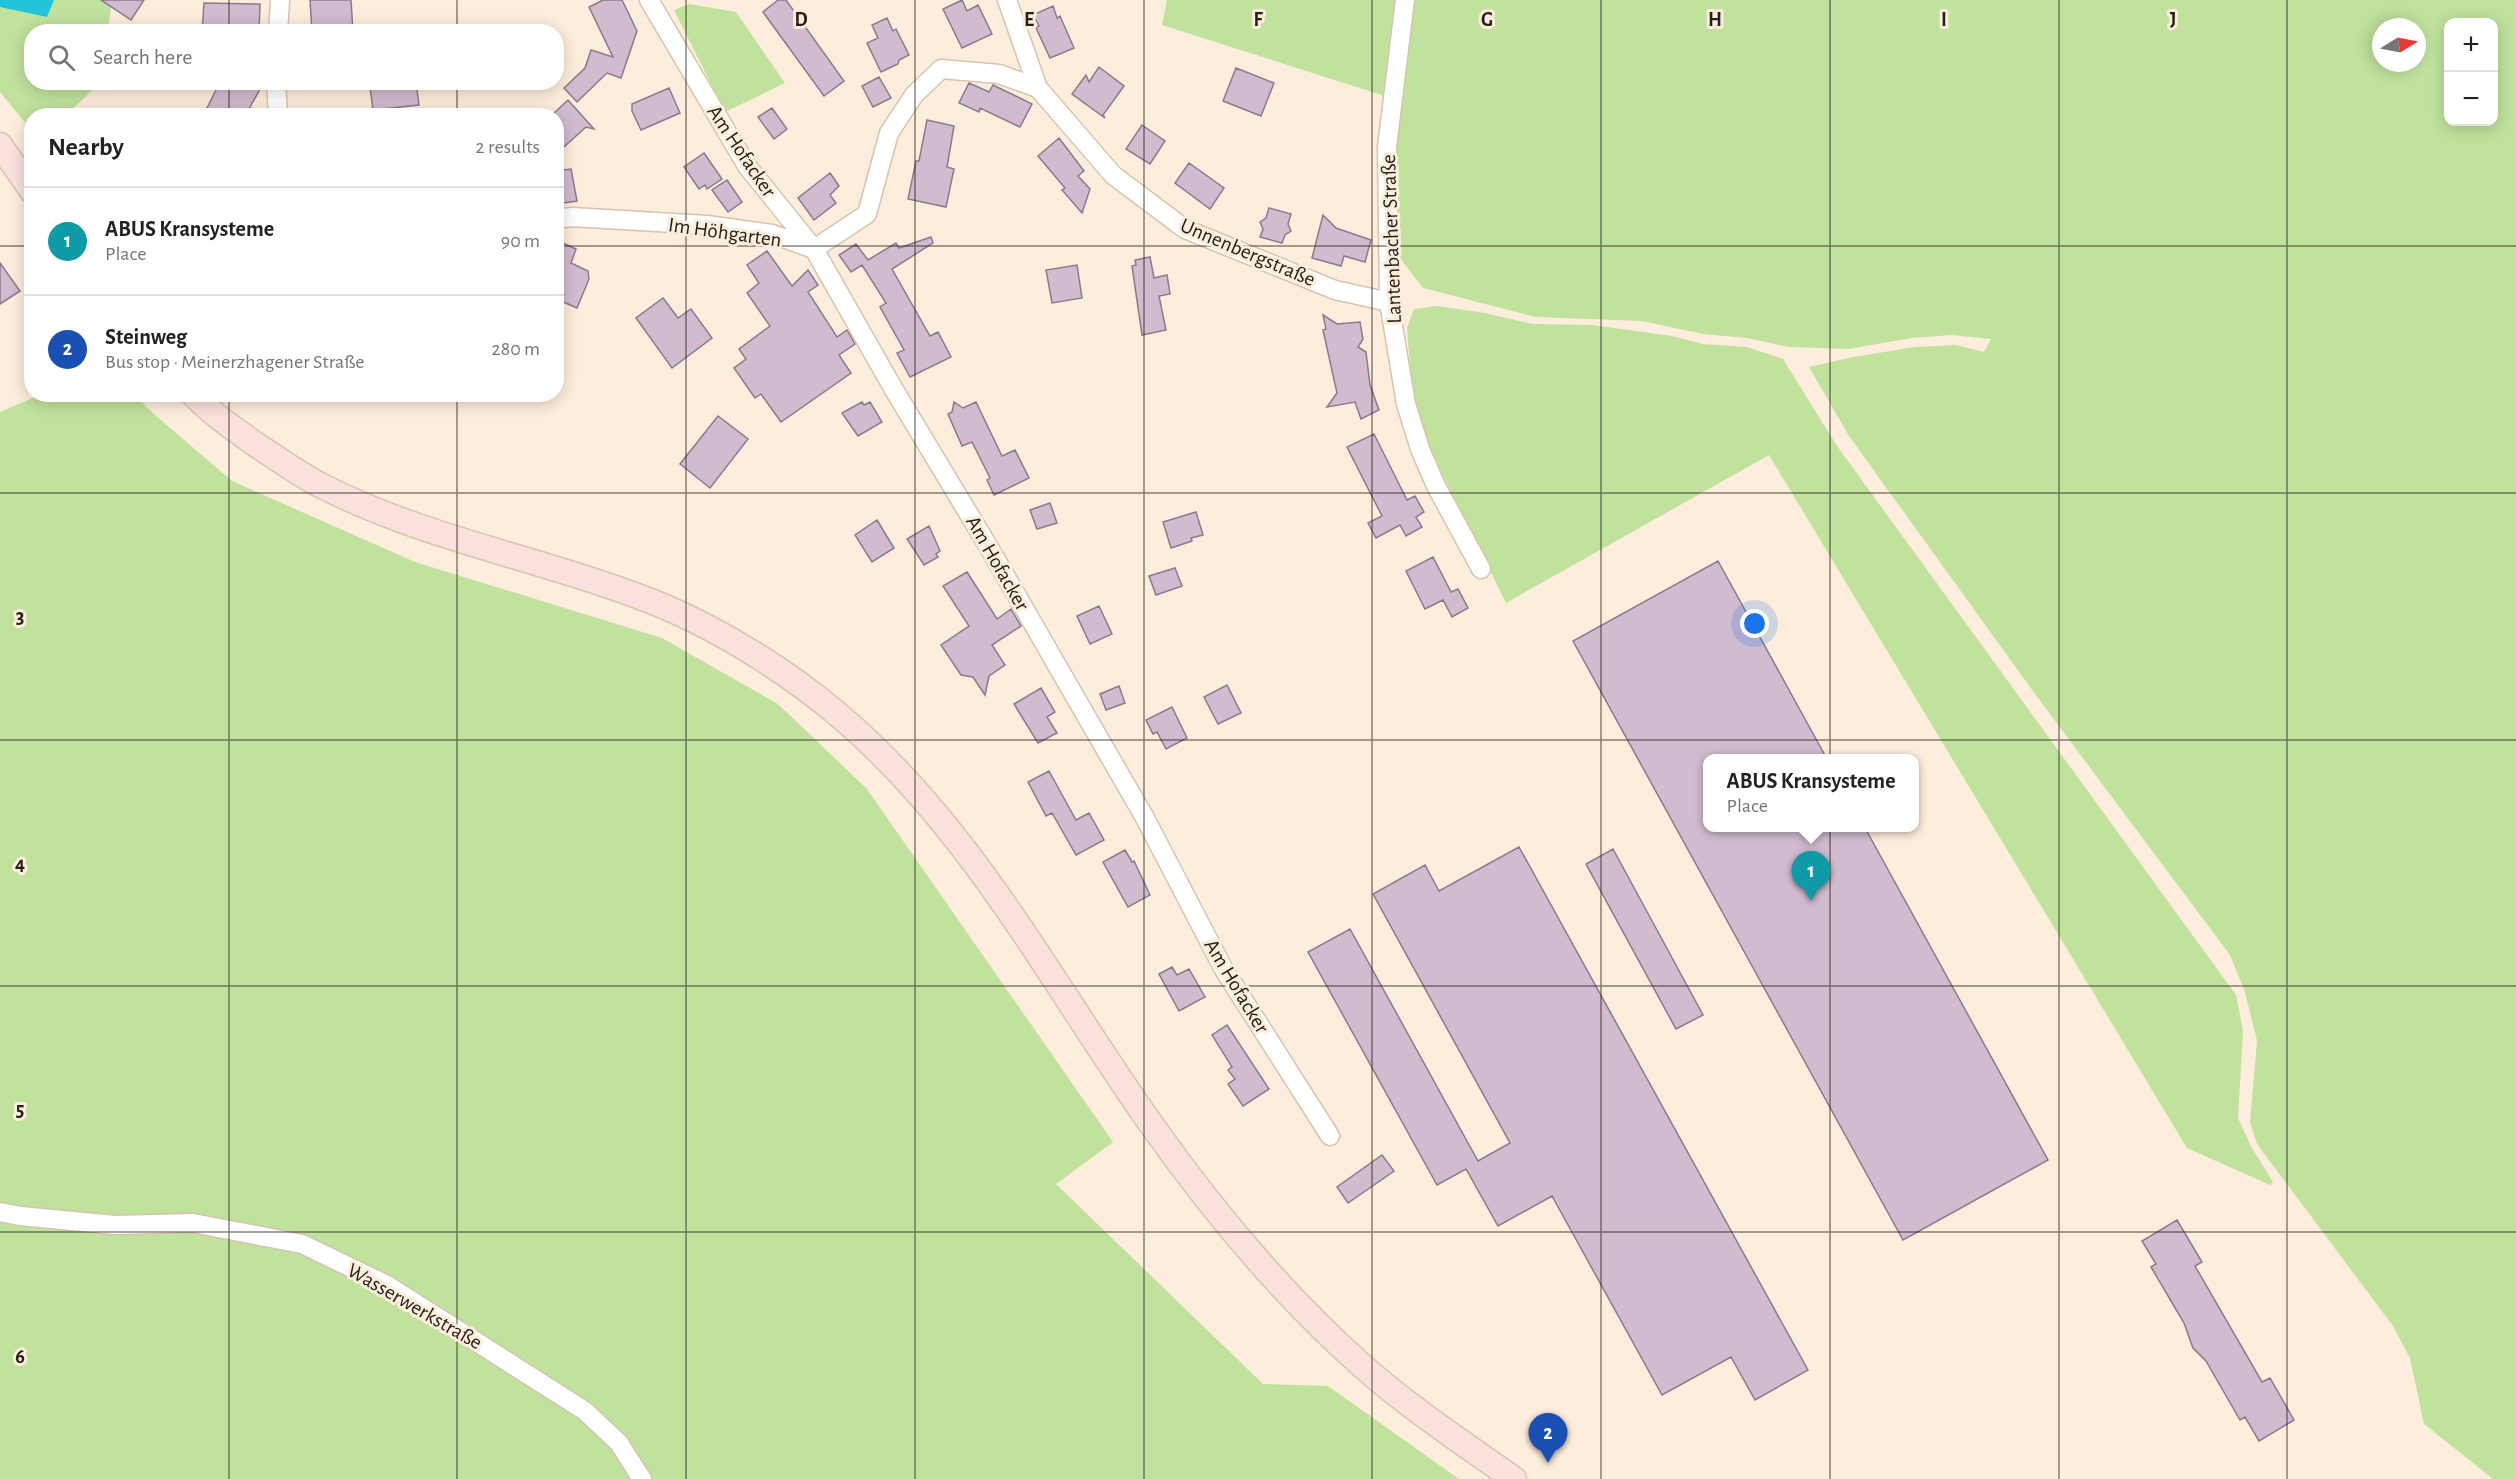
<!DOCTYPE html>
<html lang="en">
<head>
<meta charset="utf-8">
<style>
  body { margin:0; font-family:"Alegreya Sans",sans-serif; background:#f6f6f6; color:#222 }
  .controls { position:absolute; right:18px; top:18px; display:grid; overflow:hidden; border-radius:12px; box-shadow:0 3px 15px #0003 }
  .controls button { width:54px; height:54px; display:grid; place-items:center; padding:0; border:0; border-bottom:2px solid #e0e0e0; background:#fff; color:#222; font:30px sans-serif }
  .compass { position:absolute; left:2372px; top:18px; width:54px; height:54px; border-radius:50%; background:#fff; box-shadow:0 3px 15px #0003; rotate:80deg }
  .you { position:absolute; left:1755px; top:624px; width:21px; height:21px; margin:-15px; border:4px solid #fff; border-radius:50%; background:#1a73e8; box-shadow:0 0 0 9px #1a73e833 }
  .badge { display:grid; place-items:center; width:39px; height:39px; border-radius:50%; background:#5d6300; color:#fff; font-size:20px; font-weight:700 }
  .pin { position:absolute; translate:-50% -50px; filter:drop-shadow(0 2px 3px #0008) }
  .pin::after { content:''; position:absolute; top:32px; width:21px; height:18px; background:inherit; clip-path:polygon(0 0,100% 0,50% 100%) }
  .popup { position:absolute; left:1703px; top:754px; width:216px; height:78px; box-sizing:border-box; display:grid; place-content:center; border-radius:12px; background:#fff; filter:drop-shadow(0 2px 4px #0005); font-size:20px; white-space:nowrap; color:#767676 }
  .popup b { font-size:22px; color:#222 }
  .popup::after { content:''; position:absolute; left:50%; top:100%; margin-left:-12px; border:12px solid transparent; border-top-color:#fff }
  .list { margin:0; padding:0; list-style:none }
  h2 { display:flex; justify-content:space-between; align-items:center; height:78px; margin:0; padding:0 24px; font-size:26px }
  h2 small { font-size:20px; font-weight:400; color:#767676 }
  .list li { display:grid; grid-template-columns:39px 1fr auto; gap:18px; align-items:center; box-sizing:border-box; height:108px; padding:0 24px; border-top:2px solid #e0e0e0 }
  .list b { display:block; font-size:22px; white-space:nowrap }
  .list p { margin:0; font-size:20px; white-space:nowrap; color:#767676 }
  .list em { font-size:20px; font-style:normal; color:#767676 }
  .icon { flex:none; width:33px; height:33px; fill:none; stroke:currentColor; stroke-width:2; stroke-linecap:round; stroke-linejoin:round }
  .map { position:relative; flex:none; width:2516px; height:1479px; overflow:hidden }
  .search { position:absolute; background:#fff; box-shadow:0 3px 15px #0003; left:24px; top:24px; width:540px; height:66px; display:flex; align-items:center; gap:15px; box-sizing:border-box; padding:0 21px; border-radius:24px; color:#767676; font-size:22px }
  .panel { position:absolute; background:#fff; box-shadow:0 3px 15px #0003; left:24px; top:108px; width:540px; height:294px; border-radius:24px }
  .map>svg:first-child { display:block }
</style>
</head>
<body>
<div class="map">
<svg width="2516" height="1479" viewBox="0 0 2516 1479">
  <rect width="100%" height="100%" fill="#fdeddc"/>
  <!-- green -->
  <path fill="#c0e29d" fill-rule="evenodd" d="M0,0H112L108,31L32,32V82L100,83L66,115L32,116L31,130L0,92Z
    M1167,0H1396L1385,96L1162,25Z
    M1410,0H2516V1479H2493L2424,1424L2410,1358L2393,1326L2257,1144L2250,1122L2257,1041L2245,992L2230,955L2035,694L1849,436L1809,367L1853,357L1915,347L1956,345L1984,352L1991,339L1951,335L1912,338L1848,349L1789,347L1747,338L1703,334L1642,321L1536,317L1423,288L1397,254L1395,149ZM2448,22H2494V122H2448ZM2381,27H2417V63H2381Z
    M689,4L736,12L785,83L725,112L674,10Z
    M1437,306L1485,313L1533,324L1592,325L1672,336L1703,344L1747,347L1783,359L1837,446L2236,995L2243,1031L2238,1118L2252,1148L2273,1182L2270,1185L2187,1148L1769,455L1506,603L1433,455L1413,401L1407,328L1414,309Z
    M42,394L136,395L147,408L232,481L415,562L662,638L778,704L867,789L1113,1142L1056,1184L1263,1384L1328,1386L1459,1479H0V412Z"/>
  <!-- water -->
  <path fill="#23c3db" d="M0,0H54L47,17L0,7Z"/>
  <!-- building -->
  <path fill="#d0bbcf" stroke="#8c798c" stroke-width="1.5" d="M101,0H144L131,20Z
    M310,0H351L353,32H312Z
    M603,0H622L637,31L621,78L607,73L577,102L564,88L585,68L591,50L613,57L589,7Z
    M778,0H786L844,81L824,96L763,12Z
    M962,0L967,11L978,5L992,34L962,48L943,9Z
    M204,3L260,4L259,32H202Z
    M1053,6L1057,18L1060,16L1074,48L1050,58L1036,28L1039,26L1033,15Z
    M887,18L893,31L896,29L909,55L899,60L898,64L881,72L867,43L878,38L872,25Z
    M1099,67L1124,86L1103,115L1105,118L1072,94L1086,75L1089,82Z
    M1236,68L1274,83L1261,116L1223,101Z
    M879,77L891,98L873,107L862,86Z
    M220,82H264L245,116H203Z
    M397,82H416L419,105L373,110L370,87Z
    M969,83L989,92L993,85L1032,104L1020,127L980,108L979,112L959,103Z
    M669,88L680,113L641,130L632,111V104Z
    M568,100L594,129L586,127L556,154V116H551Z
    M772,108L787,129L774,139L758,117Z
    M927,120L954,126L947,167L954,169L946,207L908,199L916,161H919Z
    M1142,125L1165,141L1150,164L1126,149Z
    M1059,138L1084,171L1078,176L1090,189L1082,213L1062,190L1065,188L1038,156Z
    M704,153L722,179L707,189L705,185L699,189L684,167Z
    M1189,163L1224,188L1210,209L1175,183Z
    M571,169L577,201L556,204V171Z
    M830,173L839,186L830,195L836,203L814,220L798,198Z
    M727,180L742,202L728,212L712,190Z
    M1269,208L1291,214L1288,224L1291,231L1285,235L1282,243L1260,237L1263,229L1260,222L1266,218Z
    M1323,215L1336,228L1371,240L1365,262L1344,256L1341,266L1312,258Z
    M931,237L933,243L892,269L930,336L938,332L951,357L910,377L897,353L904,350L880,307L886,303L862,265L851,272L839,255L856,244L868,260L896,243L899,248Z
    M556,240L576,249L571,263L588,271L589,279L577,308L561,301L564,294L559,292L556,296Z
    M767,251L792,286L808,270L818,285L808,292L837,337L847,330L855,344L839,355L851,373L781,422L761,394L755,398L734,368L746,359L739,349L770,326L747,293L759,283L747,265Z
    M1150,257L1154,278L1167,275L1170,294L1159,296L1166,330L1142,335L1132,266L1136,265L1135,260Z
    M0,263L20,291L0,304Z
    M1077,265L1082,298L1052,303L1046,270Z
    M663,298L678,318L691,309L712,338L672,368L636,318Z
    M1323,315L1337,324L1360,322L1363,339L1358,347L1366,352L1370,385L1379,410L1361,419L1355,402L1327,407L1337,393L1323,330L1326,329Z
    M862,402L864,405L870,402L882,422L858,436L842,413Z
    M954,402L963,408L976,402L1002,456L1015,450L1029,478L994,495L987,480L990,478L972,442L962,446L948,414L952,412Z
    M718,416L748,439L710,488L680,464Z
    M1374,434L1407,500L1415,496L1424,512L1416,517L1422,527L1406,536L1400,525L1376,538L1368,523L1382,516L1347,447Z
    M1050,503L1057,523L1037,529L1030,510Z
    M1196,512L1203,535L1191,538L1192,541L1171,548L1163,522Z
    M877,520L894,548L872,562L855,535Z
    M929,526L940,551L936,554L938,557L924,565L907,539Z
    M1433,557L1451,592L1458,589L1468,608L1452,617L1443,600L1425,609L1406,571Z
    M1718,561L1827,759H1707V828H1865L2048,1160L1903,1240L1573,641Z
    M1175,568L1182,586L1156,595L1149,576Z
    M967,572L997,619L1011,609L1021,626L992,645L1005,665L989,676L985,695L973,677L961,675L941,645L969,626L943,586Z
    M1099,606L1112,634L1090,644L1077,616Z
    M1227,685L1241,713L1218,724L1204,697Z
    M1119,686L1125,703L1106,710L1100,694Z
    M1041,688L1055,712L1047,717L1057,733L1038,743L1014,704Z
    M1172,707L1187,738L1166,749L1157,732L1153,734L1146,720Z
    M1049,771L1076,820L1089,813L1104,840L1076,855L1052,813L1046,816L1028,782Z
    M1519,847L1808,1370L1755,1400L1731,1357L1662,1395L1552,1196L1498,1226L1466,1169L1437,1185L1308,952L1350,929L1478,1161L1510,1143L1373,894L1425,865L1439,891Z
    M1613,849L1703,1015L1676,1029L1586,864Z
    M1125,850L1132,862L1134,861L1150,895L1128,907L1103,862Z
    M1172,967L1177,975L1189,969L1205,997L1179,1011L1159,974Z
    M1227,1025L1269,1089L1243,1106L1228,1084L1235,1079L1228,1070L1232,1067L1212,1035Z
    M1382,1155L1394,1171L1348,1203L1337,1187Z
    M2177,1220L2202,1262L2195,1266L2262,1382L2270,1378L2294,1420L2259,1441L2245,1417L2240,1420L2206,1361L2193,1348L2184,1323L2151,1267L2156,1264L2142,1241Z"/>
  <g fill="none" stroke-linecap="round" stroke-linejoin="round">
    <!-- minor casing -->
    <g stroke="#d6c4af" stroke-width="21">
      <path id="minor" d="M649,0L747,166L814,249L893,388L991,551L1145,818L1223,968L1330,1136
        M1007,0L1038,88L1113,175L1185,229L1335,290L1389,302
        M1405,0L1387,147L1389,302L1406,404L1420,449L1436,486L1481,569
        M278,32L280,0
        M276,82L278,116
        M556,219L572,217L707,225L772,234L814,249L867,214L889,133L914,95L941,69L999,74L1038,88
        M0,1212L20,1216L115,1225L193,1223L302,1244L387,1285L585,1411L619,1443L642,1479"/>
    </g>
    <!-- secondary casing -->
    <g stroke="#d6c4af" stroke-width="27">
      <path id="secondary" d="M0,145L32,191
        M193,394C212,414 233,428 255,444C277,458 298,474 322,486C430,541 551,560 663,606C722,631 786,671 835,712C970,824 1051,983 1151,1124C1211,1209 1281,1293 1359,1363C1407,1406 1461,1442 1514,1479"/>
    </g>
    <!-- minor -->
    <use href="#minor" stroke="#fff" stroke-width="18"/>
    <!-- secondary -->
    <use href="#secondary" stroke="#fae1de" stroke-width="24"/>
  </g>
  <!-- grid -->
  <path fill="none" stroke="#272018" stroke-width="1.5" stroke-opacity="0.55" d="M229,0V32M457,0V32M686,0V1479M915,0V1479M1144,0V1479M1372,0V1479M1601,0V1479M1830,0V1479M2059,0V1479M2287,0V1479M229,82V116M457,82V116M0,246H32M556,246H2516M229,394V1479M457,394V1479M0,493H2516M0,740H2516M0,986H2516M0,1232H2516"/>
  <g text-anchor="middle" stroke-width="6" stroke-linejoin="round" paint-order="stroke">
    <!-- street labels -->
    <g font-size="21" fill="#272018" stroke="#fdeddc">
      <text transform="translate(742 151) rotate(56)" y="7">Am Hofacker</text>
      <text transform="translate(725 232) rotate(8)" y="7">Im Höhgarten</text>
      <text transform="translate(1391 239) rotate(-92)" y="7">Lantenbacher Straße</text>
      <text transform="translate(1248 252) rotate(23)" y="7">Unnenbergstraße</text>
      <text transform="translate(998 563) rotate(60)" y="7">Am Hofacker</text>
      <text transform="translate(1237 986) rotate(59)" y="7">Am Hofacker</text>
      <text transform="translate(415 1306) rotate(30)" y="7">Wasserwerkstraße</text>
    </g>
  </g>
  <g font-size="20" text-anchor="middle" font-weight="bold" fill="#272018" stroke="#fdeddc" stroke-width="6" stroke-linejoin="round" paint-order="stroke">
    <text x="801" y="26">D</text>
    <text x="1029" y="26">E</text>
    <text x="1258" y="26">F</text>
    <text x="1487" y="26">G</text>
    <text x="1715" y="26">H</text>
    <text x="1944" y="26">I</text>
    <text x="2173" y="26">J</text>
    <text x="20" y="623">3</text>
    <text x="20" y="870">4</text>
    <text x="20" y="1116">5</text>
    <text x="20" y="1363">6</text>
  </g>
</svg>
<div class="controls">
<button>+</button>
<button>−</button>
</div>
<svg class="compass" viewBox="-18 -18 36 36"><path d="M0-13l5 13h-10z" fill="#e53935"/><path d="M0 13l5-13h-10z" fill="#767676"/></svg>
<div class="you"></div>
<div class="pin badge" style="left:1811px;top:901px;background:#0f9aa8">1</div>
<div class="popup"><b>ABUS Kransysteme</b>Place</div>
<div class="pin badge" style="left:1548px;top:1463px;background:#1a4fb4">2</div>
<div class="search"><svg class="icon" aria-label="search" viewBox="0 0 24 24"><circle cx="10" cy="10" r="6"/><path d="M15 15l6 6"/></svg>Search here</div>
<section class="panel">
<h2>Nearby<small>2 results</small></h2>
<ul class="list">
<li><span class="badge" style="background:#0f9aa8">1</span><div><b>ABUS Kransysteme</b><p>Place</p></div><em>90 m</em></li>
<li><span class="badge" style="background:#1a4fb4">2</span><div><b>Steinweg</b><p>Bus stop · Meinerzhagener Straße</p></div><em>280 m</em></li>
</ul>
</section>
</div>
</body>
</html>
